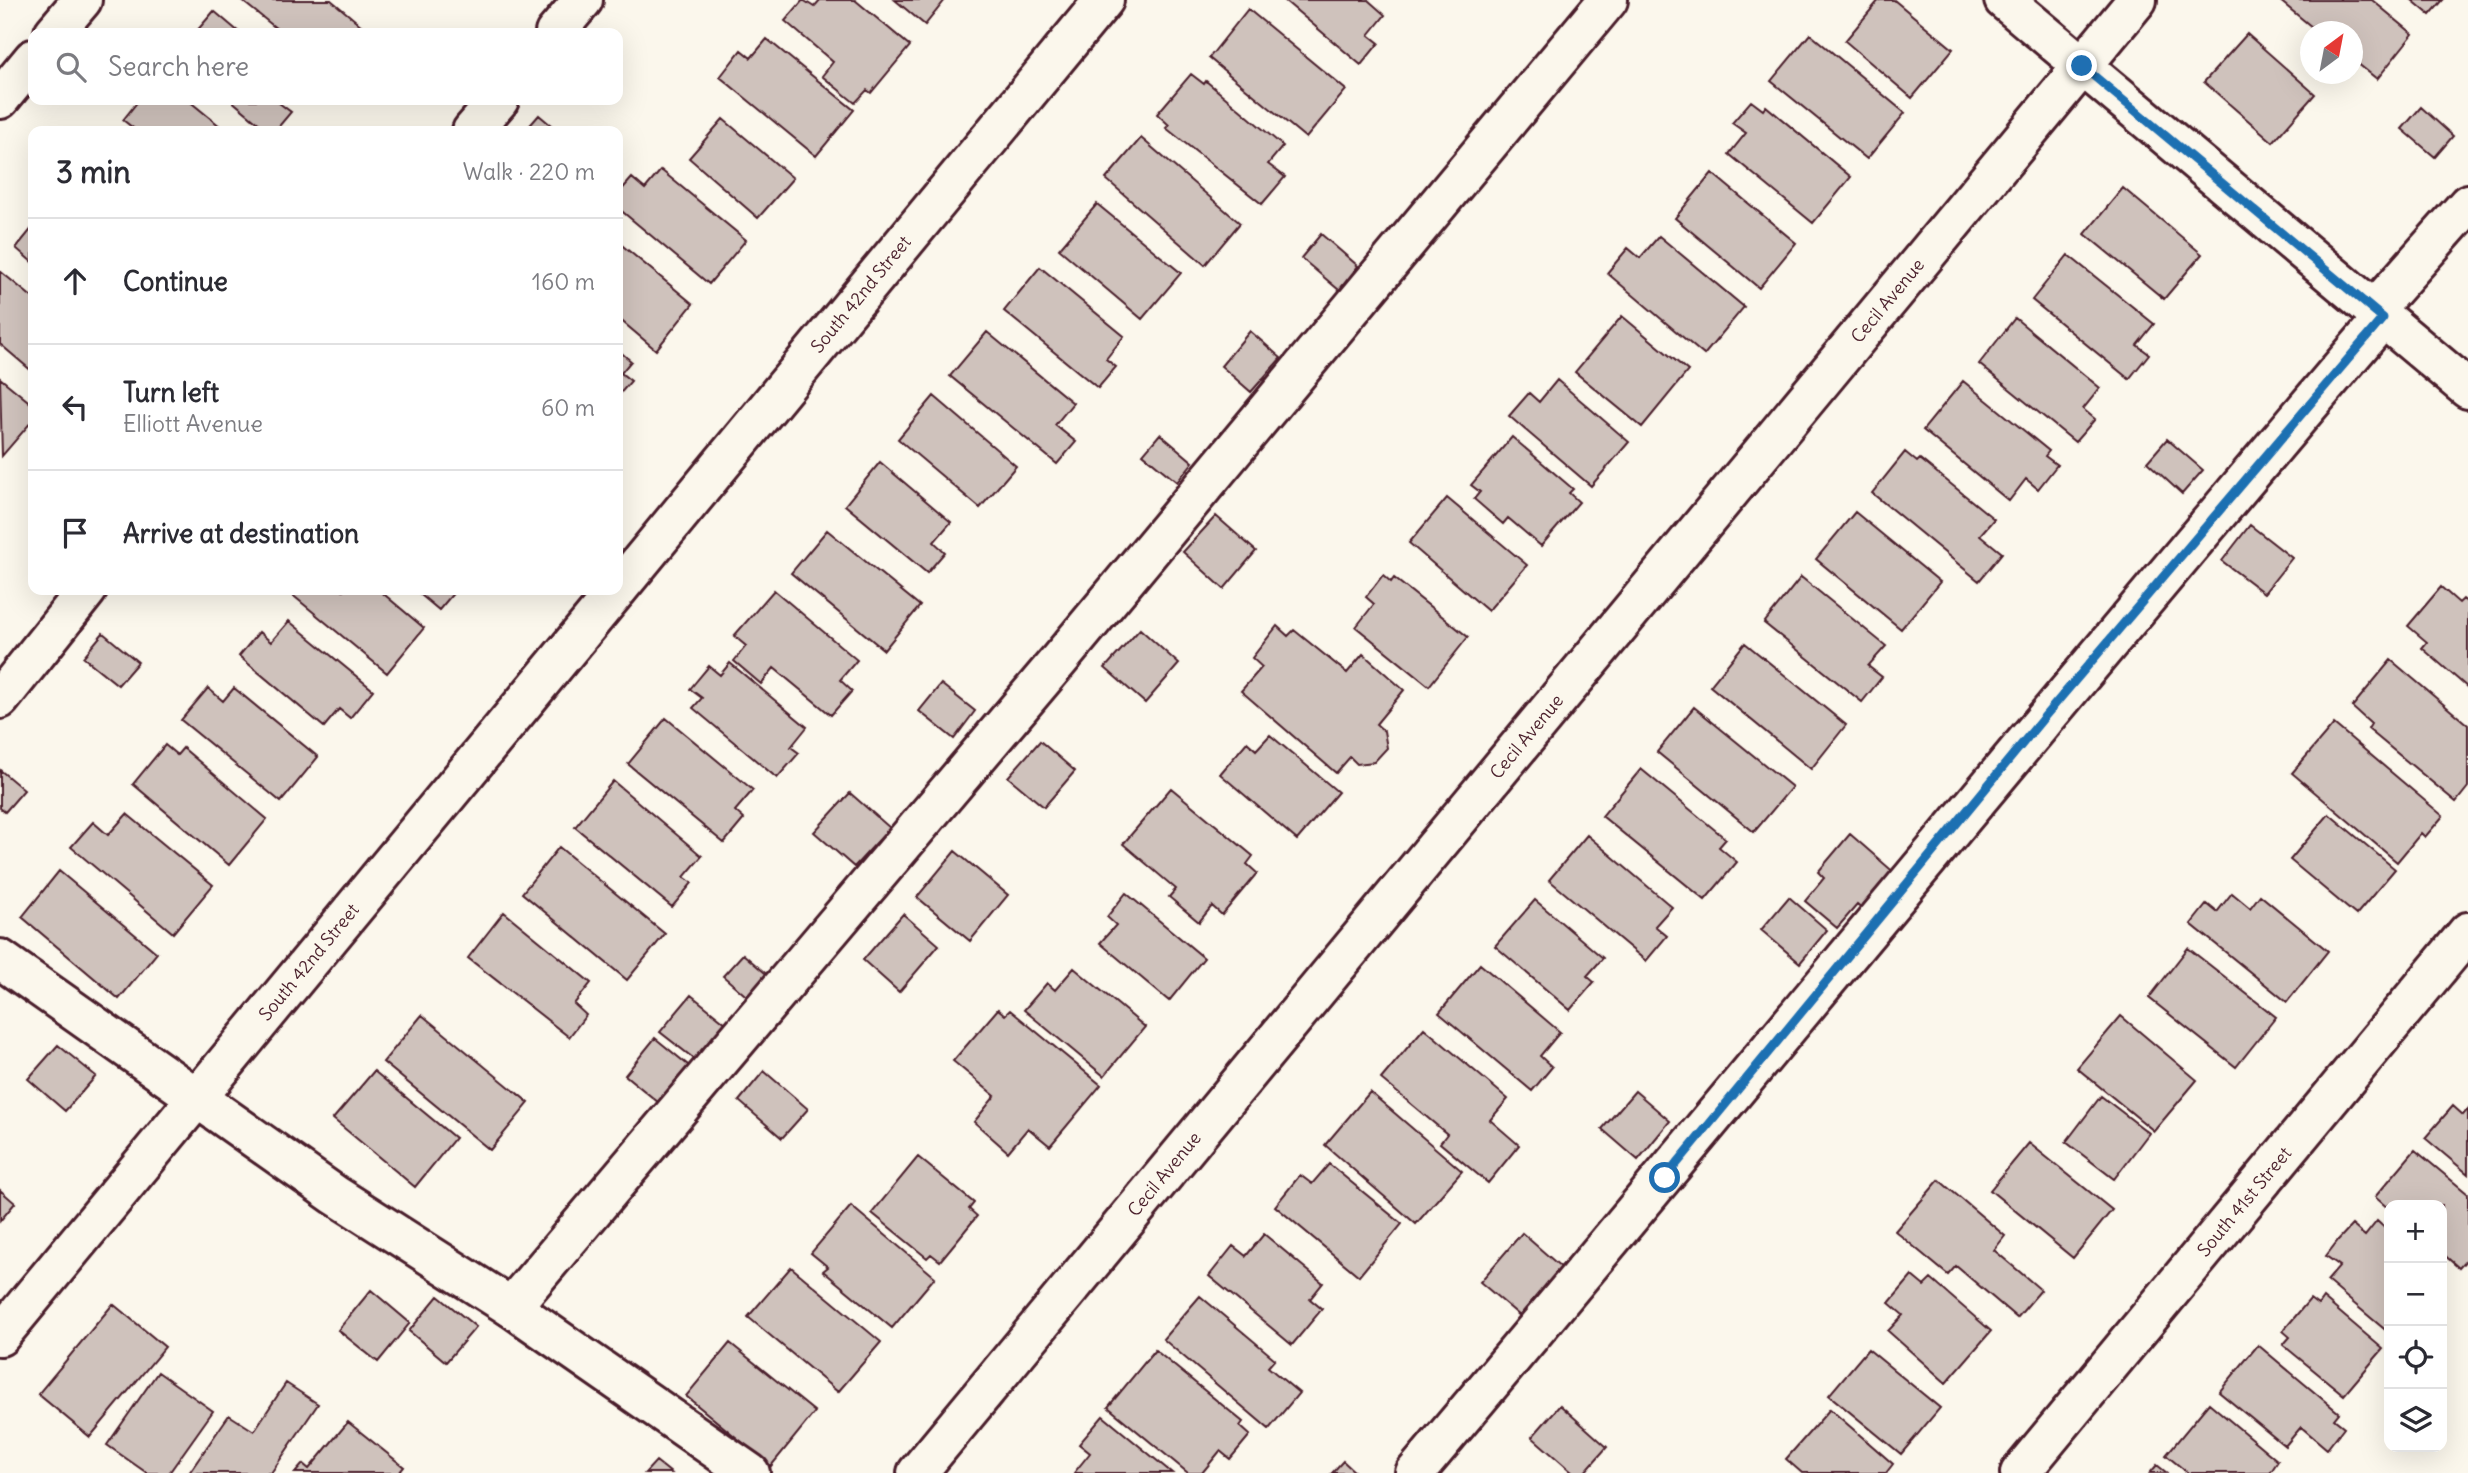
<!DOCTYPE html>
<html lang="en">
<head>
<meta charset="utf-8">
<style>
  body { margin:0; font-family:Delius,sans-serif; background:#f2f2f3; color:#2b2b33 }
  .controls { position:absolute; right:21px; bottom:21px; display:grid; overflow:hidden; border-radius:14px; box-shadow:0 7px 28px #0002 }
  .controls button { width:63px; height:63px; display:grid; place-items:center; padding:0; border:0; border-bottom:2px solid #e1e1e2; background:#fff; color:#2b2b33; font:35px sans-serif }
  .compass { position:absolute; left:2300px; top:21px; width:63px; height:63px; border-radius:50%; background:#fff; box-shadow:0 7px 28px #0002; rotate:32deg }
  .stop { position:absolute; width:21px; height:21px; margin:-16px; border:5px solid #1f6fb2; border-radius:50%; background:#fff }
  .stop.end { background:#1f6fb2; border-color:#fff; box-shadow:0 2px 7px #0008 }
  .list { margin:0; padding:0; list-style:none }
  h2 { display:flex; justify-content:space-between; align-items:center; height:91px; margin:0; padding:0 28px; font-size:30px }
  h2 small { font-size:23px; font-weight:400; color:#7c7c81 }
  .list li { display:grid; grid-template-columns:46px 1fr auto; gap:21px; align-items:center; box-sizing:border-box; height:126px; padding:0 28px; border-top:2px solid #e1e1e2 }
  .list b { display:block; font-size:26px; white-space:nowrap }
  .list p { margin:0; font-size:23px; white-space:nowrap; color:#7c7c81 }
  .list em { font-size:23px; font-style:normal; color:#7c7c81 }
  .icon { flex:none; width:38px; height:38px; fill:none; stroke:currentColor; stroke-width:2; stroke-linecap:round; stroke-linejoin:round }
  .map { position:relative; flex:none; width:2468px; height:1473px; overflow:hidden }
  .search { position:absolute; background:#fff; box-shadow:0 7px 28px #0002; left:28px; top:28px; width:595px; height:77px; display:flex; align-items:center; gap:18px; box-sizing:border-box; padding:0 24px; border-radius:14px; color:#7c7c81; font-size:26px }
  .panel { position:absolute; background:#fff; box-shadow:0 7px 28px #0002; left:28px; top:126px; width:595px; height:469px; border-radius:14px }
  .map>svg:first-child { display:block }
</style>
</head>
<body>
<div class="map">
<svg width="2468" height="1473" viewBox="0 0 2468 1473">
  <rect width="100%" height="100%" fill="#fbf7ec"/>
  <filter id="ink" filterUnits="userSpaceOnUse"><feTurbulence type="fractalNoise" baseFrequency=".0143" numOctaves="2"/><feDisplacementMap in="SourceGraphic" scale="14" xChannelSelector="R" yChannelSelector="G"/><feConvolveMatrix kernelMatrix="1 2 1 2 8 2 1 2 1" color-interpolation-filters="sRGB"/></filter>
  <g filter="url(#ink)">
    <!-- building -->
    <path fill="#cfc2bc" stroke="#4a1f2b" stroke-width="2" d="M241,0H331L362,26L356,33H282Z
      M803,0L814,7L820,0H855L910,46L871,93L867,90L855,103L822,76L833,62L785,21Z
      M895,0H945L925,25Z
      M1284,0H1368L1385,15L1369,35L1379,43L1361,65Z
      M1879,0H1894L1953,49L1912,98L1845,41Z
      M2279,0H2372L2413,34L2377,79L2352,59V32H2318Z
      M2412,0H2443L2430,15Z
      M1248,9L1346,90L1306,138L1209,58Z
      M214,11L240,33H195Z
      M1810,34L1905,113L1867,159L1771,81Z
      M2247,34L2315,94L2273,142L2204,82Z
      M767,39L854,110L816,156L720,77L741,50L751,58Z
      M1191,74L1204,84L1206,81L1283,146L1268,164L1285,177L1262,204L1166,128L1169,125L1157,114Z
      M139,100H188L226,131H137L123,120Z
      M231,100H282L279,103L291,112L275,131H268Z
      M1751,101L1763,110L1766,106L1851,177L1813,223L1729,154L1746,133L1732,123Z
      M2421,107L2453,136L2435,157L2402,129Z
      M539,115L558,131H525Z
      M723,119L793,178L758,218L689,158Z
      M1141,138L1240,223L1205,265L1106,179Z
      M661,170L746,240L709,284L618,208V194L632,178L645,189Z
      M1712,173L1796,243L1759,288L1675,218Z
      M2123,188L2202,254L2164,299L2085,234Z
      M1097,204L1181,273L1142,319L1059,249Z
      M33,227V263L16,248Z
      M1321,234L1358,266L1339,290L1301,258Z
      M1659,236L1744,307L1704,355L1607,273L1628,248L1640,258Z
      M618,242L693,304L656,350L618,318Z
      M2068,255L2154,324L2137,345L2149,354L2129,379L2032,300Z
      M1040,267L1124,336L1106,359L1116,367L1098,388L1004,311Z
      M0,271L33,298V372L0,344Z
      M1622,316L1688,371L1642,427L1575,372Z
      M2015,318L2100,388L2083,409L2095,419L2075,442L1979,364Z
      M1250,331L1281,358L1251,392L1221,366Z
      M987,332L1073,403L1055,425L1076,442L1057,464L950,376Z
      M618,350L631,361L621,373L631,381L618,396Z
      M0,378L33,405V420L2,456Z
      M1557,380L1629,442L1591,486L1509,416L1529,393L1539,402Z
      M1963,381L2049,451L2045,456L2057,465L2038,489L2026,479L2009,501L1923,430Z
      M934,396L1016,466L980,508L898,439Z
      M1160,434L1193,462L1177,482L1143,454Z
      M1512,437L1573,489L1569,493L1579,502L1541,546L1508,518L1503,524L1474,499L1480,492L1471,485Z
      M2167,439L2203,470L2182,494L2147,462Z
      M1905,452L1917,462L1920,459L1994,519L1980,535L2002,553L1979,581L1872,493Z
      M880,462L951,522L934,542L945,552L927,573L845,505Z
      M1447,498L1527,565L1488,611L1409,543Z
      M1855,512L1940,582L1901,629L1816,559Z
      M1216,516L1256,551L1224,589L1183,552Z
      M2250,525L2292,558L2264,593L2222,561Z
      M827,530L920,606L884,650L791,573Z
      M1383,575L1391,582L1394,578L1468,637L1429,686L1356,627L1374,604L1366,597Z
      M1801,577L1886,646L1868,666L1882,677L1862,702L1764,623Z
      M2441,587L2459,603L2463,599L2468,603V688L2422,648L2427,642L2408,626Z
      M293,590H379L424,628L387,673L290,593Z
      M415,590H456L439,610Z
      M774,590L857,660L840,680L852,691L831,715L774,668L761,684L734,661L746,646L734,636Z
      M289,621L373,690L350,718L339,709L324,727L239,656L259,632L271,642Z
      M1277,626L1288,636L1294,630L1347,673L1363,654L1404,690L1376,724L1384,731L1387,748L1374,762L1357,764L1350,757L1336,773L1241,691L1262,667L1252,658Z
      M1140,629L1179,664L1145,703L1105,668Z
      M103,633L138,662L118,685L83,657Z
      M1745,643L1846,725L1811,769L1710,686Z
      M2391,660L2468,725V787L2456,802L2368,729L2371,724L2352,707Z
      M730,663L807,727L791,747L799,753L777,778L693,708L702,698L690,689L694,684L709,666L720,675Z
      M941,684L975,711L954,739L919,711Z
      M208,688L223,701L234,688L318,757L281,802L181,720Z
      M1694,707L1792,787L1754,832L1657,752Z
      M666,718L753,790L735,811L744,819L724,843L628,764Z
      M2334,724L2443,816L2425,837L2421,833L2397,862L2292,773Z
      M1270,735L1338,792L1297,840L1220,774L1247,742L1256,750Z
      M1040,741L1075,771L1044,807L1008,777Z
      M165,745L177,755L183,748L267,819L229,865L133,784Z
      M1641,769L1726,839L1719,847L1737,862L1705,900L1602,816Z
      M0,770L24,790L5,812L0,808Z
      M613,781L702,856L684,877L692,883L672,907L575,827Z
      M1171,788L1253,856L1247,864L1257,873L1222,915L1212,906L1199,922L1169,897L1176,889L1123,844Z
      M850,793L890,828L854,867L814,832Z
      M127,814L213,885L173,933L71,847L93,822L108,835Z
      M2329,814L2395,869L2356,915L2290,860Z
      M1850,834L1897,875L1865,912L1857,905L1837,928L1805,901L1824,878L1818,872Z
      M1587,835L1672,907L1655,926L1667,936L1646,961L1549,880Z
      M559,847L665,934L627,980L522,893Z
      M955,851L1008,895L970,941L917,897Z
      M59,871L157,953L119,999L22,917Z
      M1126,893L1204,958L1169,1001L1100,943L1116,925L1107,917Z
      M2232,893L2250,908L2260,895L2328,951L2287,1002L2191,924L2207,904L2217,912Z
      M1789,897L1827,930L1800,963L1761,930Z
      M1535,900L1603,958L1587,976L1594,982L1570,1010L1495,946Z
      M504,912L591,983L574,1004L586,1015L569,1037L468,958Z
      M903,914L939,945L899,992L863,960Z
      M2188,948L2276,1017L2236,1067L2149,998Z
      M743,954L771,978L751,1000L723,976Z
      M1480,964L1560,1032L1540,1056L1552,1067L1532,1091L1439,1013Z
      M1074,968L1145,1027L1104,1076L1024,1010L1047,983L1055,990Z
      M691,995L727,1024L697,1061L660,1032Z
      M998,1009L1005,1015L1010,1010L1101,1085L1050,1146L1028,1128L1008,1152L974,1122L995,1096L953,1061Z
      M422,1015L529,1103L490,1150L383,1062Z
      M2121,1016L2197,1080L2154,1131L2077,1068Z
      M1424,1028L1508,1099L1490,1120L1519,1145L1488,1183L1440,1143L1447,1134L1381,1079Z
      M655,1038L694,1070L664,1107L625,1075Z
      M58,1045L96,1076L65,1111L28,1079Z
      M374,1071L455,1138L415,1187L333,1119Z
      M764,1071L808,1109L782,1138L739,1101Z
      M1635,1091L1670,1121L1638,1160L1602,1129Z
      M1370,1092L1462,1171L1416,1224L1325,1145Z
      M2101,1096L2149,1133L2114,1179L2066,1142Z
      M2453,1106L2463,1115L2468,1109V1174L2425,1138Z
      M2029,1143L2112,1210L2073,1258L1990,1190Z
      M2415,1150L2468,1194V1258L2459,1268L2442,1253V1205H2389V1209L2375,1197Z
      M918,1157L974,1203L969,1209L977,1216L940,1261L931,1254L927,1258L872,1213Z
      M1329,1164L1402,1224L1359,1276L1275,1206L1300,1175L1312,1184Z
      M1939,1180L2005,1236L1994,1250L2041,1290L2017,1318L1956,1266L1948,1275L1895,1231Z
      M0,1190L15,1203L0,1221Z
      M851,1206L935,1277L892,1328L823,1271L828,1267L811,1253Z
      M2377,1221L2389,1232V1333L2327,1281L2340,1266L2326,1256L2339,1239L2352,1225L2365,1236Z
      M1522,1233L1562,1268L1520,1316L1480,1282Z
      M1264,1234L1323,1283L1310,1299L1322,1309L1292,1345L1209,1276L1233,1246L1246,1256Z
      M791,1267L881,1342L838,1392L748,1317Z
      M1912,1276L1924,1286L1931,1279L1991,1331L1946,1383L1888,1331L1903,1315L1889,1303Z
      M371,1290L410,1323L378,1362L338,1330Z
      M438,1296L476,1327L446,1362L409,1331Z
      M1200,1296L1275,1359L1268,1367L1299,1393L1269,1429L1163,1339Z
      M2323,1298L2383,1349L2344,1395L2283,1345L2290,1337L2283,1331L2299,1312L2310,1299L2318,1305Z
      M113,1304L165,1347L90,1437L38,1394Z
      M730,1343L815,1412L771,1466L686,1396Z
      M2258,1345L2339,1413L2334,1419L2344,1427L2327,1449L2301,1427L2285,1446L2219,1392Z
      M1868,1349L1940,1408L1901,1454L1829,1395Z
      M1155,1350L1243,1422L1240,1426L1250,1435L1230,1459L1220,1451L1202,1473H1188L1108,1407Z
      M158,1372L213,1411L169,1473H147L107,1445Z
      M286,1383L318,1404L271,1473H189L229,1415L254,1431Z
      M2209,1403L2278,1461L2270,1473H2188L2166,1455Z
      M1560,1405L1607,1447L1584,1473H1573L1532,1437Z
      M1830,1409L1893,1464L1886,1473H1802L1786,1459Z
      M1103,1416L1172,1473H1074L1090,1453L1079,1444Z
      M348,1422L404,1467L399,1473H295L303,1464L309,1469Z
      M656,1461L671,1473H645Z
      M1343,1461L1356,1473H1332Z
      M2157,1465L2167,1473H2150Z"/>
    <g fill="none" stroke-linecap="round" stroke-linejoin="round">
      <!-- minor casing -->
      <g stroke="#4a1f2b" stroke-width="44">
        <g id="minor">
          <path d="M2004,0L2468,389"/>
          <path d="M54,33L82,0"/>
          <path d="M555,33L583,0"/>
          <path d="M0,99L33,59"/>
          <path d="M472,131L499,100"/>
          <path d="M2374,310L2468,204"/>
          <path id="s1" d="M618,589L1104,0"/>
          <path d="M0,699L87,590"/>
          <path d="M0,959L335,1195L511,1307L750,1473"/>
          <path d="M511,1307L1060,659L1608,0"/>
          <path id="s2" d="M0,1336L617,590"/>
          <path id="s3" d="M917,1473L2137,0"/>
          <path d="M1415,1473C1739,1089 2057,700 2383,318"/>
          <path id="s4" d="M2020,1473L2468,932"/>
        </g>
      </g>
      <!-- minor -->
      <use href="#minor" stroke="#fbf7ec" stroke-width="38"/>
    </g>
  </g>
  <g fill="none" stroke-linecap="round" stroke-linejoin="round" filter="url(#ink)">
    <!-- route -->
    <path stroke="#1f6fb2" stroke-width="9" d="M1665,1178L2045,716L2383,318L2082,66"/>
  </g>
  <g text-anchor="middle" stroke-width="5" stroke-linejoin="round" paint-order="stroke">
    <!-- street labels -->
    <g font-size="18" fill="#4a1f2b" stroke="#fbf7ec">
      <text dy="6" stroke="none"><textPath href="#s1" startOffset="382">South 42nd Street</textPath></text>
      <text dy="6" stroke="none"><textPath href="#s3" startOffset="1522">Cecil Avenue</textPath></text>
      <text dy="6" stroke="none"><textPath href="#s3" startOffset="956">Cecil Avenue</textPath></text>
      <text dy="6" stroke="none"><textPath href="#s2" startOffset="485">South 42nd Street</textPath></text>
      <text dy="6" stroke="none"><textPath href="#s3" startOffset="388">Cecil Avenue</textPath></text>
      <text dy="6" stroke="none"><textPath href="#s4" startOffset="352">South 41st Street</textPath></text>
    </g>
  </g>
</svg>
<div class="controls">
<button>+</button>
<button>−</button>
<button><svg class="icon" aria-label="locate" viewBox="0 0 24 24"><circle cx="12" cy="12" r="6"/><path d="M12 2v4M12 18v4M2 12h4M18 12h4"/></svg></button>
<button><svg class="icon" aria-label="layers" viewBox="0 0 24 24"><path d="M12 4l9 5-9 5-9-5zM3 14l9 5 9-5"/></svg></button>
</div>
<svg class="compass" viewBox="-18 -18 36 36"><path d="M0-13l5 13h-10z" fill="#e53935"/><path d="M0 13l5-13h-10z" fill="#7c7c81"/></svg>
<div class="stop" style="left:1665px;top:1178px"></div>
<div class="stop end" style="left:2082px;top:66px"></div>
<div class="search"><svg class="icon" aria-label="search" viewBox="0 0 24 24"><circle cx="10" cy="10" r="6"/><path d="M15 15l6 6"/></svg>Search here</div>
<section class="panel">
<h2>3 min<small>Walk · 220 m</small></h2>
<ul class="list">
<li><svg class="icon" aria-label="ahead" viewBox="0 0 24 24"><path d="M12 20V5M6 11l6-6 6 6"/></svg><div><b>Continue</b></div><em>160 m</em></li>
<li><svg class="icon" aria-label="left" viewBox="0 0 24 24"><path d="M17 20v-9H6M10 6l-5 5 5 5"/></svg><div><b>Turn left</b><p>Elliott Avenue</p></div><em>60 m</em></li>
<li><svg class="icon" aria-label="arrive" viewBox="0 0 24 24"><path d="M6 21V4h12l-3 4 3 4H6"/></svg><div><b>Arrive at destination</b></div></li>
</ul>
</section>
</div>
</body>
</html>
